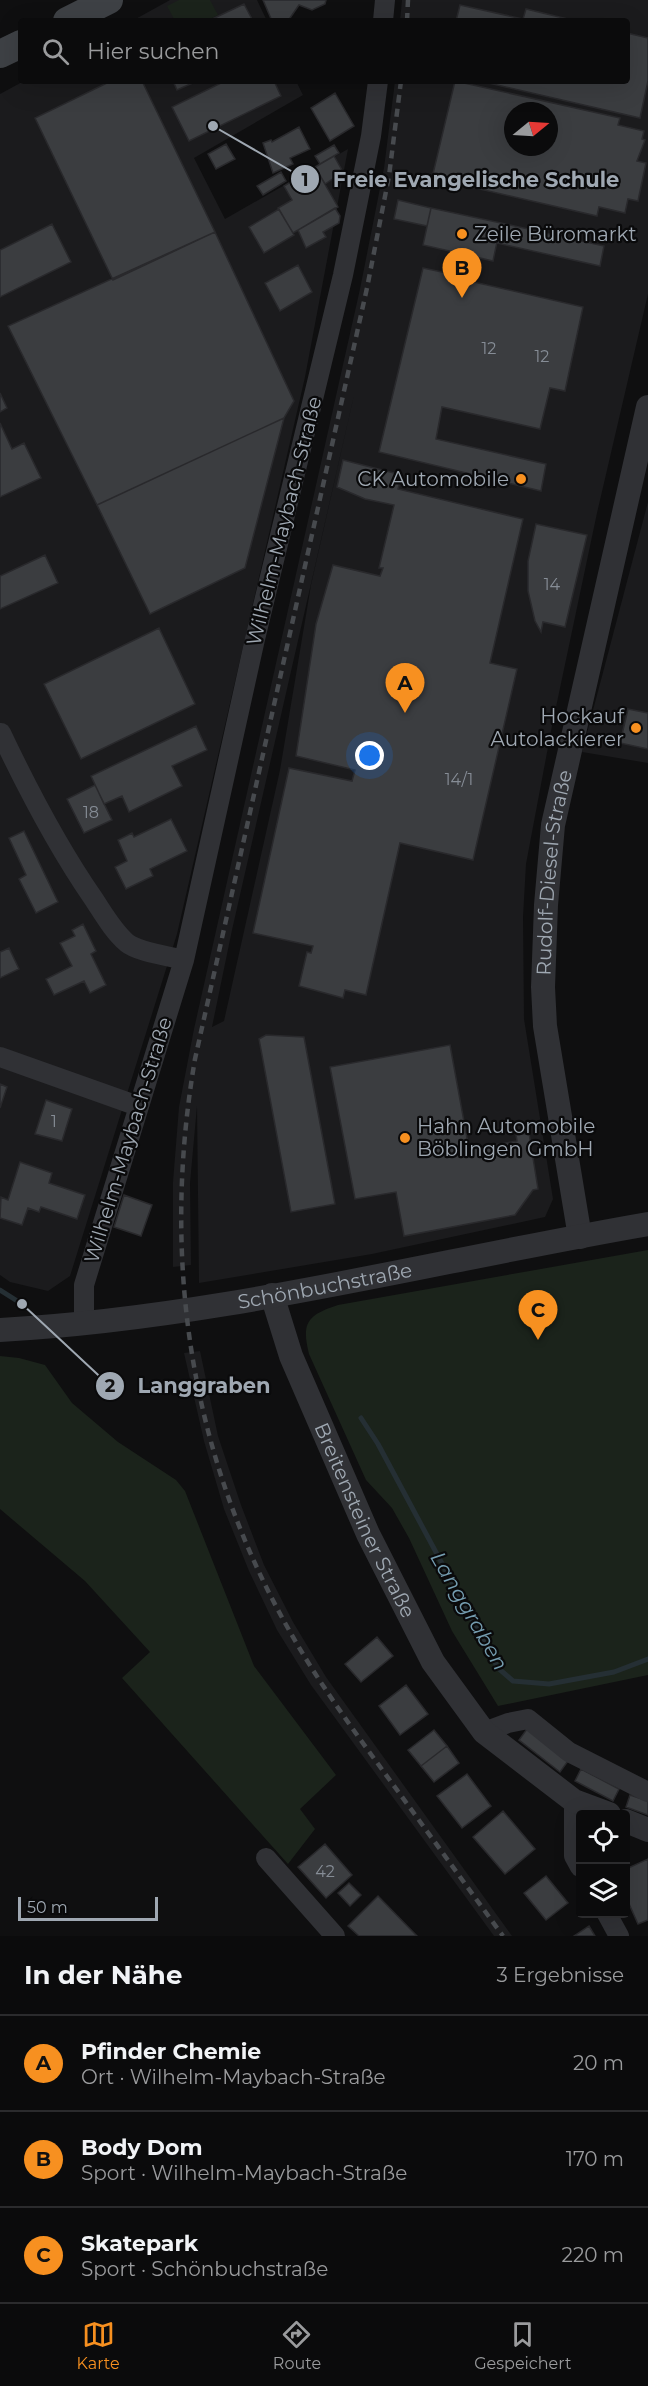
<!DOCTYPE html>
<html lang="de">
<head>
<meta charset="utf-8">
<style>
  body { margin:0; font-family:Montserrat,sans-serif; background:#19191a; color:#f1f3f6 }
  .controls { position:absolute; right:18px; bottom:18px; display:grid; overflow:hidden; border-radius:6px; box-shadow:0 6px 24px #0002 }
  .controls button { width:54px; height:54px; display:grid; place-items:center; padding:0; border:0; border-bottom:2px solid #2b2b2d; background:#0b0b0c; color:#f1f3f6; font:30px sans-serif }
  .compass { position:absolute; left:504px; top:102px; width:54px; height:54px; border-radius:50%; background:#0b0b0c; box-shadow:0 6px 24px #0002; rotate:72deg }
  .scale { position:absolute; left:18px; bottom:15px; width:140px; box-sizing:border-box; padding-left:6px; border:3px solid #9fa8b2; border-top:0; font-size:16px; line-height:21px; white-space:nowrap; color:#9fa8b2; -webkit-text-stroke:4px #0a0a0b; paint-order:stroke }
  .you { position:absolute; left:370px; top:756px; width:21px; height:21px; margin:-15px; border:4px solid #fff; border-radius:50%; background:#1a73e8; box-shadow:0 0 0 9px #1a73e833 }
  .badge { display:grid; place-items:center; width:39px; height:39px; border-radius:50%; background:#f79020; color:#111; font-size:20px; font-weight:700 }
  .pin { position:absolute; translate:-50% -50px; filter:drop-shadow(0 2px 3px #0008) }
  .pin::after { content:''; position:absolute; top:32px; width:21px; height:18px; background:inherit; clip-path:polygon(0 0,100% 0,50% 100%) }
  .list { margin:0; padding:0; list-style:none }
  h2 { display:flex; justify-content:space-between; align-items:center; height:78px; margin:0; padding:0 24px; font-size:26px }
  h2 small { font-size:20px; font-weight:400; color:#9a9b9d }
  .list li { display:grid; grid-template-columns:39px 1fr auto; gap:18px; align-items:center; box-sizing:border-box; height:96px; padding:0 24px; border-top:2px solid #2b2b2d }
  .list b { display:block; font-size:22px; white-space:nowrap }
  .list p { margin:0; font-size:20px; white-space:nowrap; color:#9a9b9d }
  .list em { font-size:20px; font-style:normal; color:#9a9b9d }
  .icon { flex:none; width:33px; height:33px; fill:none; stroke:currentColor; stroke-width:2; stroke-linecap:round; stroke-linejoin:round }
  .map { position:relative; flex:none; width:648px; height:1936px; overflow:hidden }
  .search { position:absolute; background:#0b0b0c; box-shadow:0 6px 24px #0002; left:18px; right:18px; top:18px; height:66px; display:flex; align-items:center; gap:15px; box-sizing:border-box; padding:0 21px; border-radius:6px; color:#9a9b9d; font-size:22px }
  .sheet { height:366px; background:#0b0b0c }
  nav { display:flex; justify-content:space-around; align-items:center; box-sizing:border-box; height:84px; border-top:2px solid #2b2b2d; background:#0b0b0c; font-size:16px; color:#9a9b9d }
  nav a { display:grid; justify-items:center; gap:3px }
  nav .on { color:#f79020 }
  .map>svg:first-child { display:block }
</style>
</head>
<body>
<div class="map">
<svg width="648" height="1936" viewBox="0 0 648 1936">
  <rect width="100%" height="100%" fill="#0f0f10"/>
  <!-- built -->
  <path fill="#1b1b1d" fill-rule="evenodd" d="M170,0H257L267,21H132Z
    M402,0H648V294L597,513L552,726L526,864L523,917L524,1019L553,1199L545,1217L372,1254L199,1283L197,1106L190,1183L191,1265L173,1267V1182L179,1107L194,1029L360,289L384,168L395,81H627V21H400ZM513,111H549V147H513ZM357,382L311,585L280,770L224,1021L212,1027L232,930Z
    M24,81H296L303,95L194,158L225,219L348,149L305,377L177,934L70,1276L48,1291L10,1282L0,1275V94Z
    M648,502V763L582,752Z
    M200,1351L218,1436L241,1505L264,1565L293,1622L326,1677L512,1936H494L311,1685L277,1630L249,1571L224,1509L204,1441L184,1353Z"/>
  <!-- green -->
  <path fill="#1b231b" d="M179,0H210L218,15L207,21H175L167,6Z
    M648,1250V1675L498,1706L452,1631L409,1538L392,1508L366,1480L309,1354C301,1322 308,1315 338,1305Z
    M0,1356L19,1358L45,1365L72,1403L118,1442L176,1480L185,1491L254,1666L336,1775L300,1809L315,1829L288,1864L122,1678L150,1652L85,1581L0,1509Z"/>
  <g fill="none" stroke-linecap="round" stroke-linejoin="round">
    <!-- stream -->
    <path stroke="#252f34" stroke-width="5" d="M0,1290L22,1304
      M361,1418L378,1444L498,1668L513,1681L549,1684L614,1672L648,1659"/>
  </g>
  <!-- building -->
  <path fill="#3b3d40" stroke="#29292c" stroke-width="1.5" fill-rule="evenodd" d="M263,0H326L325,4L312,10L299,5L288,21H272Z
    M244,4L253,21H208Z
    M460,5L523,19L526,9L576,21H456Z
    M627,33L648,38V81L640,118L480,81H627Z
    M111,81H142L215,232L113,280L35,118Z
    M173,81H197L177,90Z
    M225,81H274L281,96L189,141L172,107Z
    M455,81L620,118L618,125L644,131L642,139L645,140L637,161L646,163L638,201L628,199L625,213L599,207L597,216L432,178ZM513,111H549V147H513Z
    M335,93L354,126L330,141L311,108Z
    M299,127L310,149L290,158L293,164L273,173L263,143L271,140L272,142Z
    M226,144L235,159L216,169L208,154Z
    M334,145L339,153L320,164L315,156Z
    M334,156L343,172L325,184L315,167Z
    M315,167L338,207L293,233L278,208L292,200L284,186Z
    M281,172L286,181L263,195L257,186Z
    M398,200L431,208L427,226L394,219Z
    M335,208L340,216L339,223L323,232L326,237L306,248L298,230Z
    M431,208L501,223L493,261L423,245Z
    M279,209L294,235L264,253L249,227Z
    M501,223L604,246L600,266L497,243Z
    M52,224L71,262L0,297V250Z
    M215,232L294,401L284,418L97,505L8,326Z
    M298,265L312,292L280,311L265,283Z
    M423,268L466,277L465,280L583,307L565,391L550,388L540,429L442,407L436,439L546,464L541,491L379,452Z
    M0,393L7,408L0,412Z
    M284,418L245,568L150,614L97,505Z
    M0,423L12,449L24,443L41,478L0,497Z
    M343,460L402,475L398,489L523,519L490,663L517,669L473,860L400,843L366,995L345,990L343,998L299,986L307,952L311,953L313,946L253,933L289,768L352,781L355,770L296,756L316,624L333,565L380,576L383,568H379L394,505L365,499L337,487Z
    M536,524L587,535L565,627L543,622L541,632L535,621L528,591V561Z
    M45,555L58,583L0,609V576Z
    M159,628L195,704L81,759L44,684Z
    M628,709L648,713V749L620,743Z
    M196,726L207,750L172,766L182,786L129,812L122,796L104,804L91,776Z
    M95,785L112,820L84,833L67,799Z
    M171,819L187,851L150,869L153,876L126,889L115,867L127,861L118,840L132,833L134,837Z
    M24,831L58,902L36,913L19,879L26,875L9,838Z
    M83,924L96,951L91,954L106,985L90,993L84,981L54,995L46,979L72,966L60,943L75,936L72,930Z
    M9,948L19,969L0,978V952Z
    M266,1035L304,1037L335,1204L291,1212L259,1039Z
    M450,1045L469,1149L517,1141L516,1135L529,1133L538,1189L533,1190L515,1215L404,1236L396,1192L355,1199L330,1067Z
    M0,1084L7,1087L0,1108Z
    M46,1100L72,1109L62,1141L35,1134Z
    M20,1162L52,1173L49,1183L85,1195L77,1219L41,1207L39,1212L28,1208L22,1225L0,1218L1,1197L8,1200Z
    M124,1195L152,1205L141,1236L114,1227Z
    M377,1637L393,1656L361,1682L345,1664Z
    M406,1685L428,1714L400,1735L379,1706Z
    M527,1729L568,1761L560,1772L519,1740Z
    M434,1730L447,1746L421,1766L408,1750Z
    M447,1746L459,1763L434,1782L421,1766Z
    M581,1769L619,1789L613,1801L575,1781Z
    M467,1774L491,1806L462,1828L437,1796Z
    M630,1795L648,1801V1815L626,1807Z
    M503,1811L535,1849L505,1874L473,1837Z
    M325,1844L352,1875L326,1898L298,1867Z
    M648,1859V1920L638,1924L626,1897V1869Z
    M546,1876L568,1903L546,1920L524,1893Z
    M349,1883L361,1895L350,1906L338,1893Z
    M378,1896L417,1936H359L348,1926Z
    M589,1926L595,1936H574Z"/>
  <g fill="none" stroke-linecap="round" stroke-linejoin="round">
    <!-- minor -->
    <path stroke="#303135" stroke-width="20" d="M383,21L385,0
      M1,733C28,790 57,846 93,898C103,913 113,931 127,943C138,952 169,956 184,960
      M0,1057L138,1106
      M84,1323V1285L184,960L255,639L343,275L371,136L378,81
      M484,1732L508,1723L528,1719L569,1752L648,1792
      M574,1801V1856L580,1867
      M266,1858L335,1936
      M607,1914L619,1936"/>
    <!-- tertiary -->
    <g stroke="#303135" stroke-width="24">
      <path id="s1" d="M580,1237L545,1026L543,987L546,905L553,825L648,407"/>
      <path id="s2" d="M272,1295L291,1356L368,1534L433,1662L484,1732L574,1801L609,1814"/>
      <path id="s3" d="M0,1330C219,1318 433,1261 648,1224"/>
      <path d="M626,1821L648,1830"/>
    </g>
    <!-- secondary -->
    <path stroke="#3e4145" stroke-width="28" d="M67,21L109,0
      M0,54L21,44"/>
    <!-- rail -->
    <path stroke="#474a4e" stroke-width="4.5" stroke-dasharray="8 6" stroke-linecap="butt" d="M407,21L408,0
      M401,81L389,176L367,288L195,1059C161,1257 189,1454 289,1630C318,1682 354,1731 389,1779C427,1831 465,1884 503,1936"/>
  </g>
  <!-- markers -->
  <g fill="#f79020" stroke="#0a0a0b" stroke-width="2">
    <circle cx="462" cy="234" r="6"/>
    <circle cx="521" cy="479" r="6"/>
    <circle cx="636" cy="728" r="6"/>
    <circle cx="405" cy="1138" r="6"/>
  </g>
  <g text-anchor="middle" stroke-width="4.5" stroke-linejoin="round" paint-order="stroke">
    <!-- number labels -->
    <g font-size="16" fill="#868d96">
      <text x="489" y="354">12</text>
      <text x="542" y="362">12</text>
      <text x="552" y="590">14</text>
      <text x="459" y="785">14/1</text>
      <text x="91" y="818">18</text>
      <text x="54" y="1127">1</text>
      <text x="325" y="1877">42</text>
    </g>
    <!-- poi labels -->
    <g font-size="20" fill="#9fa8b2" stroke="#0a0a0b" text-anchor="start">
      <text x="474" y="241">Zeile Büromarkt</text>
      <text x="509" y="486" text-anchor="end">CK Automobile</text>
      <text x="624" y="723" text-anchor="end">Hockauf<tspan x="624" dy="23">Autolackierer</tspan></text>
      <text x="417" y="1133">Hahn Automobile<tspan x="417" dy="23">Böblingen GmbH</tspan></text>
    </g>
    <!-- street labels -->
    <g font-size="20" fill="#9fa8b2" stroke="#0a0a0b">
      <text transform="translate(284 521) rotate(-76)" y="7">Wilhelm-Maybach-Straße</text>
      <text dy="7" stroke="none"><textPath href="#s1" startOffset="368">Rudolf-Diesel-Straße</textPath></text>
      <text transform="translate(128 1140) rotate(-73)" y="7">Wilhelm-Maybach-Straße</text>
      <text dy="7" stroke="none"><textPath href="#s3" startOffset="328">Schönbuchstraße</textPath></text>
      <text dy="7" stroke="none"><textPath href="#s2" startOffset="244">Breitensteiner Straße</textPath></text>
    </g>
    <!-- water labels -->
    <g font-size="21" font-style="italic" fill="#749caf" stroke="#0a0a0b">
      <text transform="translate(469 1611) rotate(60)" y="7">Langgraben</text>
    </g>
  </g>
  <!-- callouts -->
  <path fill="none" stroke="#9fa8b2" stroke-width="2" d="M213 126L305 179M22 1304L110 1386"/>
  <g fill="#9fa8b2" stroke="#0a0a0b" stroke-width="2">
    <circle cx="213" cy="126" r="6"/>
    <circle cx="22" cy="1304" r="6"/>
    <circle cx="305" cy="179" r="15"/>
    <circle cx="110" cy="1386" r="15"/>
  </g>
  <g font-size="18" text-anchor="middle" font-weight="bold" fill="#111">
    <text x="305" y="186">1</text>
    <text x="110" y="1392">2</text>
  </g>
  <g font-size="21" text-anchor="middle" font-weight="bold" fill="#9fa8b2" stroke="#0a0a0b" stroke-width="4.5" stroke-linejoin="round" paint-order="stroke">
    <text x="476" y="187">Freie Evangelische Schule</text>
    <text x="204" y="1393">Langgraben</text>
  </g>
</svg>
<div class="controls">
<button><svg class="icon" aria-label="locate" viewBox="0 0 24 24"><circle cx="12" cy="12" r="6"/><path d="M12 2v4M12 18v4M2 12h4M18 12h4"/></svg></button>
<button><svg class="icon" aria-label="layers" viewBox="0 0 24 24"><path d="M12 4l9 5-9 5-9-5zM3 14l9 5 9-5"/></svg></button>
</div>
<svg class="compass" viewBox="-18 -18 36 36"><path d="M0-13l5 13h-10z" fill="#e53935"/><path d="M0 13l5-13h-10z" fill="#9a9b9d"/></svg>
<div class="scale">50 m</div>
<div class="you"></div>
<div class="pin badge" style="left:405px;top:713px">A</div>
<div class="pin badge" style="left:462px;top:298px">B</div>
<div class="pin badge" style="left:538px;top:1340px">C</div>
<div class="search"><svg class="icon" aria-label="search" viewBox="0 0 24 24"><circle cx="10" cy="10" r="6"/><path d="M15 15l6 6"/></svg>Hier suchen</div>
</div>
<section class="sheet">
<h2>In der Nähe<small>3 Ergebnisse</small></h2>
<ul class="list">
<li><span class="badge">A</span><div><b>Pfinder Chemie</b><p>Ort · Wilhelm-Maybach-Straße</p></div><em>20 m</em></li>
<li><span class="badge">B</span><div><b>Body Dom</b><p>Sport · Wilhelm-Maybach-Straße</p></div><em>170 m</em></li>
<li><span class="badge">C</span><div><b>Skatepark</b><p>Sport · Schönbuchstraße</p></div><em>220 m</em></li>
</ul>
</section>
<nav>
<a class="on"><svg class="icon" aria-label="map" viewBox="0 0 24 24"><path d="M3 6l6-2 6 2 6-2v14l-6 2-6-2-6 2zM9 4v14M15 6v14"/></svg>Karte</a>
<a><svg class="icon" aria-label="directions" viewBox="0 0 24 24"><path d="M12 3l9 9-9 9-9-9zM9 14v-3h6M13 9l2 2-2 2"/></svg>Route</a>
<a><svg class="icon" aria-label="saved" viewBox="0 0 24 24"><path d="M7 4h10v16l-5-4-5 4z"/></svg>Gespeichert</a>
</nav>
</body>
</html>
